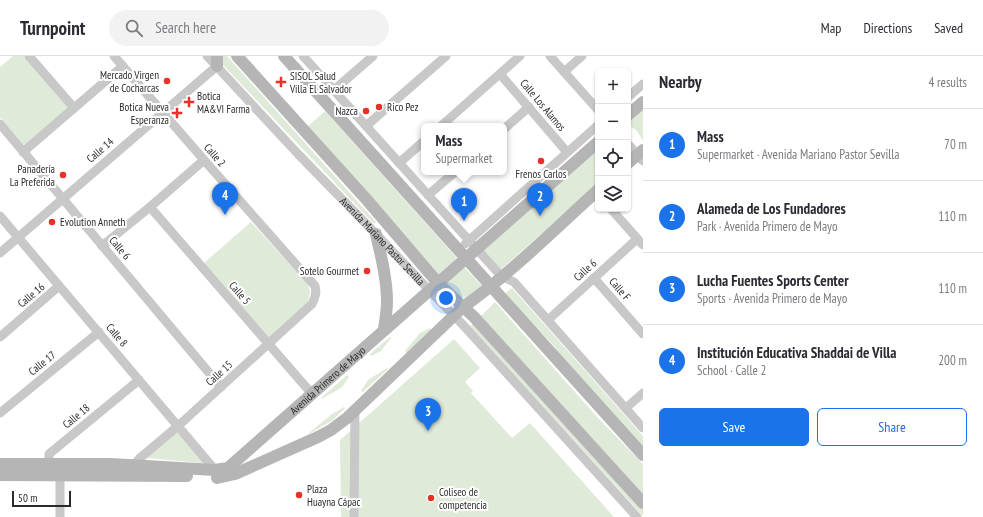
<!DOCTYPE html>
<html lang="en">
<head>
<meta charset="utf-8">
<style>
  body { margin:0; font-family:"PT Sans Narrow",sans-serif; background:#f2f2f3; color:#2b2b33 }
  .controls { position:absolute; right:12px; top:12px; display:grid; overflow:hidden; border-radius:6px; box-shadow:0 1px 3px #0004 }
  .controls button { width:36px; height:36px; display:grid; place-items:center; padding:0; border:0; border-bottom:1px solid #e1e1e2; background:#fff; color:#2b2b33; font:20px sans-serif }
  .scale { position:absolute; left:12px; bottom:10px; width:59px; box-sizing:border-box; padding-left:4px; border:2px solid #2b2b2b; border-top:0; font-size:11px; line-height:14px; white-space:nowrap; color:#2b2b2b; -webkit-text-stroke:3px #fff; paint-order:stroke }
  .you { position:absolute; left:446px; top:242px; width:14px; height:14px; margin:-10px; border:3px solid #fff; border-radius:50%; background:#1a73e8; box-shadow:0 0 0 6px #1a73e833 }
  .badge { display:grid; place-items:center; width:26px; height:26px; border-radius:50%; background:#1a73e8; color:#fff; font-size:13px; font-weight:700 }
  .pin { position:absolute; translate:-50% -33px; filter:drop-shadow(0 1px 2px #0008) }
  .pin::after { content:''; position:absolute; top:21px; width:14px; height:12px; background:inherit; clip-path:polygon(0 0,100% 0,50% 100%) }
  .popup { position:absolute; left:421px; top:67px; width:86px; height:52px; box-sizing:border-box; display:grid; place-content:center; border-radius:6px; background:#fff; filter:drop-shadow(0 1px 3px #0005); font-size:13px; white-space:nowrap; color:#7c7c81 }
  .popup b { font-size:15px; color:#2b2b33 }
  .popup::after { content:''; position:absolute; left:50%; top:100%; margin-left:-8px; border:8px solid transparent; border-top-color:#fff }
  .list { margin:0; padding:0; list-style:none }
  h2 { display:flex; justify-content:space-between; align-items:center; height:52px; margin:0; padding:0 16px; font-size:17px }
  h2 small { font-size:13px; font-weight:400; color:#7c7c81 }
  .list li { display:grid; grid-template-columns:26px 1fr auto; gap:12px; align-items:center; box-sizing:border-box; height:72px; padding:0 16px; border-top:1px solid #e1e1e2 }
  .list b { display:block; font-size:15px; white-space:nowrap }
  .list p { margin:0; font-size:13px; white-space:nowrap; color:#7c7c81 }
  .list em { font-size:13px; font-style:normal; color:#7c7c81 }
  .actions { display:flex; gap:8px; padding:12px 16px }
  .actions a { flex:1; padding:9px 0; border:1px solid #1a73e8; border-radius:6px; text-align:center; font-size:14px; color:#1a73e8 }
  .actions .main { background:#1a73e8; color:#fff }
  .icon { flex:none; width:22px; height:22px; fill:none; stroke:currentColor; stroke-width:2; stroke-linecap:round; stroke-linejoin:round }
  .map { position:relative; flex:none; width:643px; height:461px; overflow:hidden }
  header { display:flex; align-items:center; gap:24px; box-sizing:border-box; height:56px; padding:0 20px; background:#fff; border-bottom:1px solid #e1e1e2 }
  header strong { font-size:19px }
  nav { display:flex; gap:22px; margin-inline-start:auto; font-size:14px }
  .search { width:280px; height:36px; background:#f2f2f3; display:flex; align-items:center; gap:10px; box-sizing:border-box; padding:0 14px; border-radius:22px; color:#7c7c81; font-size:15px }
  main { display:flex }
  aside { flex:1; background:#fff }
  .map>svg:first-child { display:block }
</style>
</head>
<body>
<header>
<strong>Turnpoint</strong>
<div class="search"><svg class="icon" aria-label="search" viewBox="0 0 24 24"><circle cx="10" cy="10" r="6"/><path d="M15 15l6 6"/></svg>Search here</div>
<nav><a>Map</a><a>Directions</a><a>Saved</a></nav>
</header>
<main>
<div class="map">
<svg width="643" height="461" viewBox="0 0 643 461">
  <rect width="100%" height="100%" fill="#fff"/>
  <!-- green -->
  <path fill="#dfead8" d="M13,0H24L68,52L24,89L0,61V11Z
    M221,0H227L376,166L374,168L223,9L221,4Z
    M643,51V85L637,75L628,68V64Z
    M325,55L456,201L455,204L438,219L306,72Z
    M598,90V128L500,214L482,193Z
    M251,166L307,227L310,235L308,246L269,282L204,207Z
    M463,210L482,230L473,239L462,242L444,226Z
    M512,232L643,380V395L572,317L554,290L542,277L521,259L503,239Z
    M495,246L598,362L643,408V442L481,260Z
    M474,267L643,454V460L470,270Z
    M430,272L431,274L406,297L405,295L420,277Z
    M390,281L391,282L381,295L371,300L370,298Z
    M454,283L480,312L465,326L473,335L471,337L512,382L530,367L614,461H341L340,384Z
    M387,312L388,313L363,336L361,335L368,324Z
    M347,319L349,321L342,331L322,343L321,342Z
    M344,351L345,352L333,364L309,378V377L332,358Z
    M178,377L203,404L202,407L146,402L174,378Z"/>
  <g fill="none" stroke-linecap="round" stroke-linejoin="round">
    <!-- street -->
    <g stroke="#c8c8c8" stroke-width="9">
      <path d="M29,0L74,52"/>
      <path d="M114,0L204,104L315,230C317,237 315,242 312,248L178,370L140,402L135,408V414"/>
      <path id="s1" d="M207,0L298,98L376,178L429,234L464,270L637,461"/>
      <path d="M303,0L501,220L514,226L643,372"/>
      <path d="M550,0L598,54"/>
      <path d="M564,16L582,0"/>
      <path d="M500,18L567,96"/>
      <path d="M334,34L373,0"/>
      <path d="M628,41L643,28"/>
      <path d="M0,68L221,331"/>
      <path d="M366,70L446,0"/>
      <path d="M441,70L520,0"/>
      <path d="M504,73L529,51"/>
      <path d="M628,88L643,105"/>
      <path d="M23,96L123,10"/>
      <path d="M399,107L424,85"/>
      <path d="M428,139L455,116"/>
      <path d="M150,151L312,338"/>
      <path d="M611,153L643,189"/>
      <path d="M0,160L215,414"/>
      <path d="M465,188L598,69"/>
      <path d="M102,190L150,151L204,104"/>
      <path d="M0,197L217,10"/>
      <path d="M594,222L643,278"/>
      <path d="M548,264L637,183"/>
      <path d="M0,281L59,230"/>
      <path d="M626,352L643,337"/>
      <path d="M0,357L99,276"/>
      <path d="M53,412L49,408V398L139,324"/>
      <path d="M60,413V461"/>
      <path d="M354,461L355,354"/>
    </g>
    <!-- secondary -->
    <g stroke="#b5b5b5" stroke-width="12">
      <path d="M217,0V10"/>
      <path d="M237,0L367,144L438,227L474,261L643,447"/>
      <path d="M284,0L643,399"/>
      <path d="M628,59L643,46"/>
      <path d="M628,107L643,94"/>
      <path d="M376,178C381,200 387,223 387,246C387,255 385,265 384,274"/>
      <path id="s2" d="M0,408H111L215,414L228,412L598,86"/>
      <path d="M0,419L187,420"/>
      <path d="M217,422L235,418L318,381L331,374L347,362L463,251C511,217 554,174 598,134"/>
    </g>
  </g>
  <!-- markers -->
  <g fill="#e73229" stroke="#fff" stroke-width="1.5">
    <circle cx="167" cy="25" r="4"/>
    <path d="M279 20h4v4h4v4h-4v4h-4v-4h-4v-4h4z"/>
    <path d="M187 40h4v4h4v4h-4v4h-4v-4h-4v-4h4z"/>
    <circle cx="379" cy="51" r="4"/>
    <circle cx="366" cy="55" r="4"/>
    <path d="M175 51h4v4h4v4h-4v4h-4v-4h-4v-4h4z"/>
    <circle cx="541" cy="105" r="4"/>
    <circle cx="63" cy="119" r="4"/>
    <circle cx="52" cy="166" r="4"/>
    <circle cx="367" cy="215" r="4"/>
    <circle cx="299" cy="439" r="4"/>
    <circle cx="431" cy="442" r="4"/>
  </g>
  <g text-anchor="middle" stroke-width="4" stroke-linejoin="round" paint-order="stroke">
    <!-- poi labels -->
    <g font-size="11" fill="#2b2b2b" stroke="#fff" text-anchor="start">
      <text x="159" y="23" text-anchor="end">Mercado Virgen<tspan x="159" dy="13">de Cocharcas</tspan></text>
      <text x="290" y="24">SISOL Salud<tspan x="290" dy="13">Villa El Salvador</tspan></text>
      <text x="197" y="44">Botica<tspan x="197" dy="13">MA&amp;VI Farma</tspan></text>
      <text x="169" y="55" text-anchor="end">Botica Nueva<tspan x="169" dy="13">Esperanza</tspan></text>
      <text x="387" y="55">Rico Pez</text>
      <text x="358" y="59" text-anchor="end">Nazca</text>
      <text x="55" y="117" text-anchor="end">Panadería<tspan x="55" dy="13">La Preferida</tspan></text>
      <text x="541" y="122" text-anchor="middle">Frenos Carlos</text>
      <text x="60" y="170">Evolution Anneth</text>
      <text x="359" y="219" text-anchor="end">Sotelo Gourmet</text>
      <text x="307" y="437">Plaza<tspan x="307" dy="13">Huayna Cápac</tspan></text>
      <text x="439" y="440">Coliseo de<tspan x="439" dy="13">competencia</tspan></text>
    </g>
    <!-- street labels -->
    <g font-size="11" fill="#2b2b2b" stroke="#fff">
      <text transform="translate(543 49) rotate(50)" y="4">Calle Los Alamos</text>
      <text transform="translate(100 94) rotate(-41)" y="4">Calle 14</text>
      <text transform="translate(215 99) rotate(49)" y="4">Calle 2</text>
      <text dy="4" stroke="none"><textPath href="#s1" startOffset="255">Avenida Mariano Pastor Sevilla</textPath></text>
      <text transform="translate(120 192) rotate(50)" y="4">Calle 6</text>
      <text transform="translate(585 214) rotate(-42)" y="4">Calle 6</text>
      <text transform="translate(620 233) rotate(49)" y="4">Calle F</text>
      <text transform="translate(240 237) rotate(49)" y="4">Calle 5</text>
      <text transform="translate(31 239) rotate(-40)" y="4">Calle 16</text>
      <text transform="translate(117 279) rotate(50)" y="4">Calle 8</text>
      <text transform="translate(42 307) rotate(-39)" y="4">Calle 17</text>
      <text transform="translate(219 317) rotate(-42)" y="4">Calle 15</text>
      <text dy="4" stroke="none"><textPath href="#s2" startOffset="361">Avenida Primero de Mayo</textPath></text>
      <text transform="translate(76 360) rotate(-40)" y="4">Calle 18</text>
    </g>
  </g>
</svg>
<div class="controls">
<button>+</button>
<button>−</button>
<button><svg class="icon" aria-label="locate" viewBox="0 0 24 24"><circle cx="12" cy="12" r="6"/><path d="M12 2v4M12 18v4M2 12h4M18 12h4"/></svg></button>
<button><svg class="icon" aria-label="layers" viewBox="0 0 24 24"><path d="M12 4l9 5-9 5-9-5zM3 14l9 5 9-5"/></svg></button>
</div>
<div class="scale">50 m</div>
<div class="you"></div>
<div class="pin badge" style="left:464px;top:165px">1</div>
<div class="popup"><b>Mass</b>Supermarket</div>
<div class="pin badge" style="left:540px;top:160px">2</div>
<div class="pin badge" style="left:428px;top:375px">3</div>
<div class="pin badge" style="left:225px;top:159px">4</div>
</div>
<aside>
<h2>Nearby<small>4 results</small></h2>
<ul class="list">
<li><span class="badge">1</span><div><b>Mass</b><p>Supermarket · Avenida Mariano Pastor Sevilla</p></div><em>70 m</em></li>
<li><span class="badge">2</span><div><b>Alameda de Los Fundadores</b><p>Park · Avenida Primero de Mayo</p></div><em>110 m</em></li>
<li><span class="badge">3</span><div><b>Lucha Fuentes Sports Center</b><p>Sports · Avenida Primero de Mayo</p></div><em>110 m</em></li>
<li><span class="badge">4</span><div><b>Institución Educativa Shaddai de Villa</b><p>School · Calle 2</p></div><em>200 m</em></li>
</ul>
<div class="actions"><a class="main">Save</a><a>Share</a></div>
</aside>
</main>
</body>
</html>
